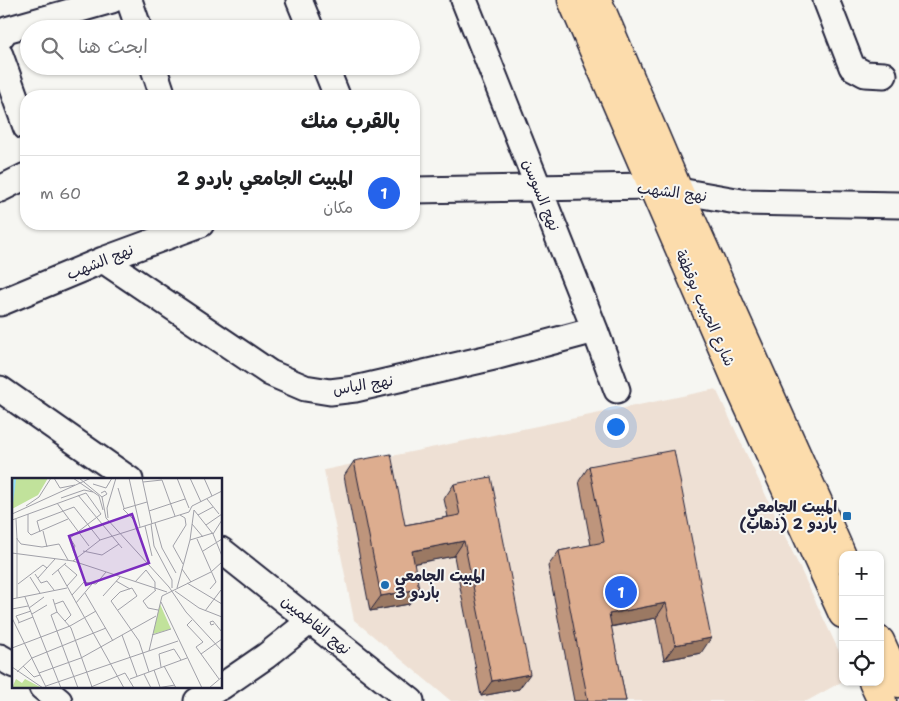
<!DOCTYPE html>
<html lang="ar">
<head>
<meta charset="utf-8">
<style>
  body { margin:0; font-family:"Shantell Sans","Playpen Sans Arabic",sans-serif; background:#f2f2f2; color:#202124; direction:rtl }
  .controls { position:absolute; right:15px; bottom:15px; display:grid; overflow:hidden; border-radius:10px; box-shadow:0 1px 4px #0004 }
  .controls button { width:45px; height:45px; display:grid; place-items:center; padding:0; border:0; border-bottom:1px solid #e0e0e0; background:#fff; color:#202124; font:25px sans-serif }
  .you { position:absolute; left:615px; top:426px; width:18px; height:18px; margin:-12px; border:4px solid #fff; border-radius:50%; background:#1a73e8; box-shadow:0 0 0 8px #1a73e833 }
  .badge { display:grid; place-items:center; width:32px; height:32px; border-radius:50%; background:#2563eb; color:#fff; font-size:16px; font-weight:700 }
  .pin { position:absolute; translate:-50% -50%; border:2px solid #fff; box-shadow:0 1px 5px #0006 }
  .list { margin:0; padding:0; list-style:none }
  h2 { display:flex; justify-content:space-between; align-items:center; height:65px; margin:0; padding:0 20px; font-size:21px }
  h2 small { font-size:16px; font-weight:400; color:#757577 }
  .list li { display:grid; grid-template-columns:32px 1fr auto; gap:15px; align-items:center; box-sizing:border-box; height:75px; padding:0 20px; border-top:1px solid #e0e0e0 }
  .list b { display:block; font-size:19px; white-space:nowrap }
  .list p { margin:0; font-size:16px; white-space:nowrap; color:#757577 }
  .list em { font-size:16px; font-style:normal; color:#757577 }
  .icon { flex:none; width:28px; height:28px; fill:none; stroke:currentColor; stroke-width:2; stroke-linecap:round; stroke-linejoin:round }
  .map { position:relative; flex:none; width:899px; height:701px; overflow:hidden; direction:ltr }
  .search { position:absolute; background:#fff; box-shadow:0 1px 4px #0004; left:20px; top:20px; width:400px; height:55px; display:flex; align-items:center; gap:12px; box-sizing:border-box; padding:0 18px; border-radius:28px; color:#757577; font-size:19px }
  .panel { position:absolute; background:#fff; box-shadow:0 1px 4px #0004; left:20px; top:90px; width:400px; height:140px; border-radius:20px; direction:rtl }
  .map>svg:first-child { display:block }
</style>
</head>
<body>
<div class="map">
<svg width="899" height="701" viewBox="0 0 899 701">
  <rect width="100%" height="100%" fill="#f6f6f2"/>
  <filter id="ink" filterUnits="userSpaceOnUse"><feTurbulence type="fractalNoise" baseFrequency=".02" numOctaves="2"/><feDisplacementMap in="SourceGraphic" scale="10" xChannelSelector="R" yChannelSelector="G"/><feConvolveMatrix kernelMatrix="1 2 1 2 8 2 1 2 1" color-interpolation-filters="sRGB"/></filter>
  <g filter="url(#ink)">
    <!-- built -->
    <path fill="#eee0d4" d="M716,389L843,660V681L807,701H451L354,620L324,470Z"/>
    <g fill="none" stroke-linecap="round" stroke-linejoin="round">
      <!-- minor casing -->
      <g stroke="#22223b" stroke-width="29">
        <path id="minor" d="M129,0L139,29
          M299,0L311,29
          M464,0L595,330L617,390
          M826,0L852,67L865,74L884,75
          M0,38L6,30L112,0
          M0,55L26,127
          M153,66L163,96
          M325,66L337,96
          M0,189L26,176
          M414,190L651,186L742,202L899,205
          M103,260L270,373L305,388L330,392L355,389L498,356L595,330
          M0,303L103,260L201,224
          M0,389L130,480
          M221,550L411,701
          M0,657L14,665
          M42,687L59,701
          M221,687L266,656L310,621
          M197,701L220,687"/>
      </g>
      <!-- major casing -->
      <g stroke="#22223b" stroke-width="31">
        <path id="major" d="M572,0L736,379L843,614
          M597,0L678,190L843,558
          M880,641L899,683
          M873,682L882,701"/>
      </g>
      <!-- minor -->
      <use href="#minor" stroke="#f6f6f2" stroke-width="25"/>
      <!-- major -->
      <use href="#major" stroke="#fcdcac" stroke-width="28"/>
    </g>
    <!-- wall -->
    <path fill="#be957b" stroke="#22223b" d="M354,461L405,525L448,517L444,499L454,484L519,689L481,696L454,556L414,563L409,604L370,611L344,476Z
      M589,466L701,653L664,660L656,618L611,627L626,701H574L548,566L559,551L591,545L579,481Z"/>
    <!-- shaded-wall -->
    <path fill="#9b7964" stroke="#22223b" d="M464,541L454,556L401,566L412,551Z
      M419,589L409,604L370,611L381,596Z
      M666,603L656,618L598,629L609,614Z
      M711,638L701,653L664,660L675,645Z
      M530,674L519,689L481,696L492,681Z"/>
    <!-- building -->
    <path fill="#ddad8f" stroke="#22223b" d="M674,450L711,638L675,645L666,603L609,614L626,701H588L559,551L604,542L589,466Z
      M391,454L405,525L460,515L454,484L491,477L530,674L492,681L464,541L412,551L419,589L381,596L354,461Z"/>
  </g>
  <!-- markers -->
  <g fill="#1f6fb2" stroke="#f6f6f2" stroke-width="2">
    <rect x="842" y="511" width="10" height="10" rx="2.5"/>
    <circle cx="385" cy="585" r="5"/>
  </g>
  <g text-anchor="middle" stroke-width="4" stroke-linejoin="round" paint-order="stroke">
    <!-- street labels -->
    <g font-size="15" fill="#22223b" stroke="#f6f6f2">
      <text transform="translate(672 192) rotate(7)" y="5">نهج الشهب</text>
      <text transform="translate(541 195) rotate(68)" y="5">نهج السوسن</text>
      <text transform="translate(100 262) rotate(-22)" y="5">نهج الشهب</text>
      <text transform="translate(705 308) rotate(66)" y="5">شارع الحبيب بوقطفة</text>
      <text transform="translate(363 385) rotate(-9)" y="5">نهج الياس</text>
      <text transform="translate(316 625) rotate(39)" y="5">نهج الفاطميين</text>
    </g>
    <!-- poi labels -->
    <g font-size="15" font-weight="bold" fill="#22223b" stroke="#f6f6f2" text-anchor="end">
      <text x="837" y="512">المبيت الجامعي<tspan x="837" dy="17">باردو 2 (ذهاب)</tspan></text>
      <text x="395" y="581" text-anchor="start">المبيت الجامعي<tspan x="395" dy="17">باردو 3</tspan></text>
    </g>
  </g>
  <!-- overview -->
  <g transform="translate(12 478)">
    <rect width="210" height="210" fill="#f6f6f2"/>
    <path d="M0,0H36L26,17L0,31ZM148,126L159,151L141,156ZM4,201L10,205L13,201L30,210H0Z" fill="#c1e29b"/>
    <path fill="none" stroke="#95ddf7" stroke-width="2.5" d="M0,24L3,0"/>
    <path fill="none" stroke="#a1a1a9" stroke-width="1" d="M42,0L48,10L63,7M61,0L87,18L91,32M67,0L90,19L95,16L93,13L89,15M117,0L128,49M130,0L140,46M165,0L177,30M178,0L189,24M192,0L200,18M131,4L150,2L163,38M81,6L94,10L100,0M106,10L112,30M66,17L110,70M90,19L94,40L157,109L174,134L210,173M49,20L72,12L81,14M195,21L207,36M45,25L77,68M14,28L27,19L39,0M137,33L173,21M0,36L79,0M16,36V54L19,57L56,41M168,37L173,40L174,47L161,68L171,86M186,37L201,29M96,40L95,30L104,0M4,41L5,61L9,66L30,69L47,66L56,82M121,41L111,31L135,24M0,42L74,15L89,36L58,60L63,68L61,72L64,79M143,45L150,70L164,95M139,46L142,68L160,102V110M180,46L191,59M194,47L210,36M133,48L140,78M31,53L35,69M28,54L25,43L62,29L88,62M201,56L210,42M185,61L204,104L198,111M178,62L201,55M71,73L90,77L107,66M191,73L210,61M0,75L61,83L155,114M5,76V120M5,76V60M61,83L88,62L177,34L180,28L210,13M52,86L65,97L55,108M170,91L179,104M46,92L112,210M23,96L29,105L35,103L42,112M40,97L54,85M18,99L28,115M26,100L43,81M104,103L118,111M123,104L134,92L143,104V112M175,105L210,126M6,106L31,87L35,90M165,110L178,62L182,32L201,56L210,78M144,112L131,123L136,130L146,132M163,113L187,130L210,139M73,115L101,163M60,117L72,104L84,106L94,94M91,118L108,99M13,119L49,210M0,121L55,110M41,121L45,134L59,150L80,209M149,124L190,210M64,125L80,106M43,126L51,123L59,137L53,143M17,130L32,119M0,131L16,128M106,132L125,118L120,110L108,114L99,123L127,163L137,194M193,133L209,112M45,134L39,137L66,210M20,136L35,127M0,140L34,209M180,142L175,147L191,164L184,169L207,201M7,144L4,138L19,133M6,145L21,139M202,146L199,147L198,144L201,143L210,154M110,157L125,198M140,157L159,151M0,170L58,148L84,133M137,173L150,118L199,94L210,84M189,176L210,161M11,188L22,199L28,197M152,188L164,210M0,189L31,210M149,189L147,176L162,171L169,182M142,192L148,209M5,194L20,180L94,150M27,195L69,180L144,138M132,196L139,210M118,201L175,180M34,208L166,163M79,209L113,195L122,210M145,210L163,207M197,210L210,199"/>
    <path fill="#7b2cbf" fill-opacity="0.15" stroke="#7b2cbf" stroke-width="2.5" d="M120,36L137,85L74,107L57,58Z"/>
    <rect width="210" height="210" fill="none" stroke="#22223b" stroke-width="2.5"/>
  </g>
</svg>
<div class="controls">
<button>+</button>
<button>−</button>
<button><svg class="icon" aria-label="locate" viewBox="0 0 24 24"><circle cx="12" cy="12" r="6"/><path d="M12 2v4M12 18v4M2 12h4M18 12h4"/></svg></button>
</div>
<div class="you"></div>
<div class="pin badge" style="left:621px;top:592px">1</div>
<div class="search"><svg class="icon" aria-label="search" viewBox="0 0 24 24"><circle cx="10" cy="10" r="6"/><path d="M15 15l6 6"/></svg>ابحث هنا</div>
<section class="panel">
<h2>بالقرب منك<small></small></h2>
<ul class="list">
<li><span class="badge">1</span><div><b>المبيت الجامعي باردو 2</b><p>مكان</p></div><em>60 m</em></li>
</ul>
</section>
</div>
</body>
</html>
